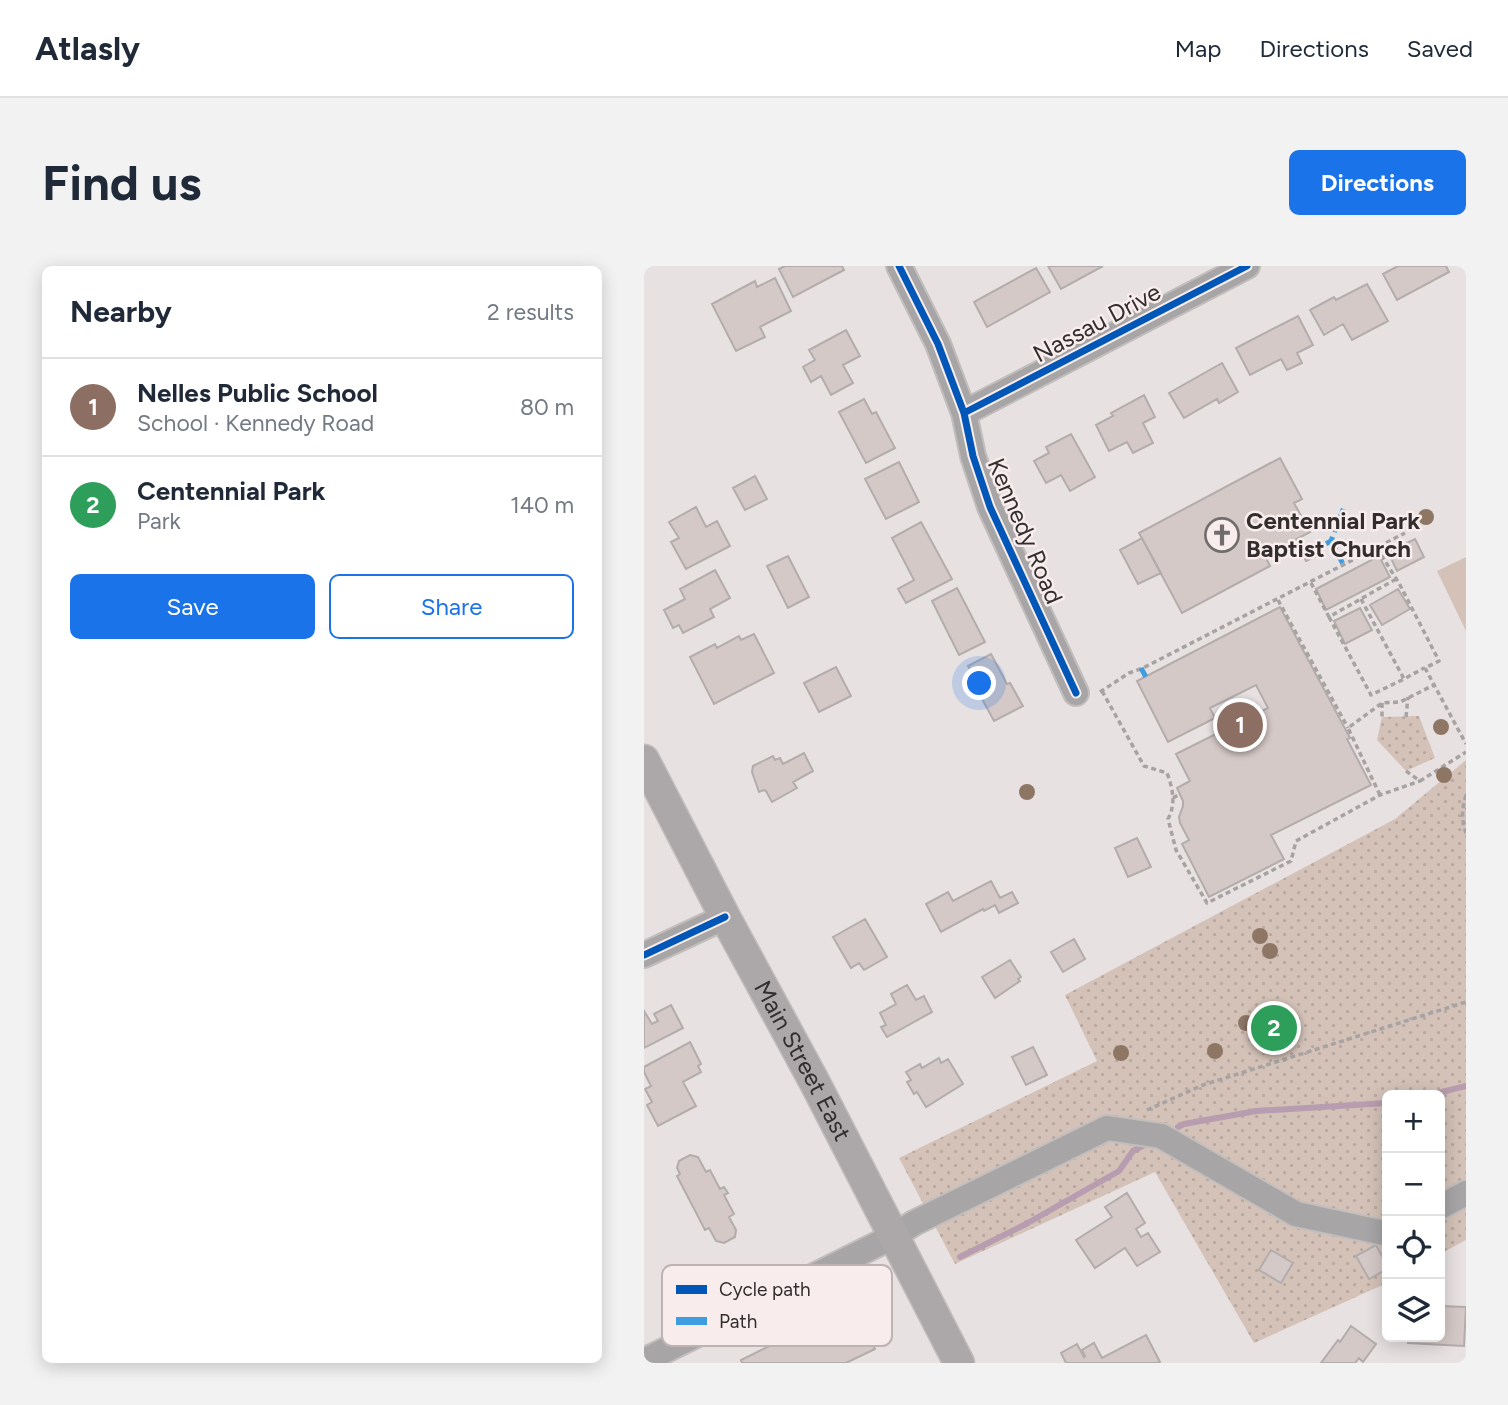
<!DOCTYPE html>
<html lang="en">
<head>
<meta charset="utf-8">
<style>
  body { margin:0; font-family:Figtree,sans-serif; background:#f2f2f3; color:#1f2937 }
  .controls { position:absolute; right:21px; bottom:21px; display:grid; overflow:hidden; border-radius:10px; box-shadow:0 4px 18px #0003 }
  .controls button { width:63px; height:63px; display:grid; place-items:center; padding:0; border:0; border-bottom:2px solid #e0e1e3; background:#fff; color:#1f2937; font:35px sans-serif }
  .you { position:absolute; left:336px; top:418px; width:24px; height:24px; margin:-18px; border:5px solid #fff; border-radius:50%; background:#1a73e8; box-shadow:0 0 0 10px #1a73e833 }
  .badge { display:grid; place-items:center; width:46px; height:46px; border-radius:50%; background:#1a73e8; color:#fff; font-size:23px; font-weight:700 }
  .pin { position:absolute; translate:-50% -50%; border:4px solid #fff; box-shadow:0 2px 7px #0006 }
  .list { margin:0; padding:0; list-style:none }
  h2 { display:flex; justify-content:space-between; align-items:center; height:91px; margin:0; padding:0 28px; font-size:30px }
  h2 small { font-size:23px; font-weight:400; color:#747a83 }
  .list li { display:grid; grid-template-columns:46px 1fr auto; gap:21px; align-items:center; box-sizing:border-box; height:98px; padding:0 28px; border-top:2px solid #e0e1e3 }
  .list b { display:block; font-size:26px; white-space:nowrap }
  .list p { margin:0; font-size:23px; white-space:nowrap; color:#747a83 }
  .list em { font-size:23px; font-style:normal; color:#747a83 }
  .actions { display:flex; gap:14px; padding:21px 28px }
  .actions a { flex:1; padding:16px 0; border:2px solid #1a73e8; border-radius:10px; text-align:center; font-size:24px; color:#1a73e8 }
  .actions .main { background:#1a73e8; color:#fff }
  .icon { flex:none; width:38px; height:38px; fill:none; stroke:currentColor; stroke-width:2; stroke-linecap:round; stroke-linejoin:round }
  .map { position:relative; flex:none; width:822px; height:1097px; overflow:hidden; border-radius:10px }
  header { display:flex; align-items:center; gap:42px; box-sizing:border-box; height:98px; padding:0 35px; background:#fff; border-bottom:2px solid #e0e1e3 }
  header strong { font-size:33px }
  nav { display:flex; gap:38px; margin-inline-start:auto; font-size:24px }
  .intro { display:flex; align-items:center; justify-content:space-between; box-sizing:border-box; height:168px; padding:0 42px }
  h1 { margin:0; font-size:49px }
  .button { padding:18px 32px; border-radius:10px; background:#1a73e8; color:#fff; font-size:24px; font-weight:700 }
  main { display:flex; gap:42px; padding:0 42px }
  aside { flex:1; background:#fff; border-radius:10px; box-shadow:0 4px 18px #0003 }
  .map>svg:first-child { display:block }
</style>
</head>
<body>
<header>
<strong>Atlasly</strong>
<nav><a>Map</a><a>Directions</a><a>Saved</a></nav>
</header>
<div class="intro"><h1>Find us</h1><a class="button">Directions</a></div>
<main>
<aside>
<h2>Nearby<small>2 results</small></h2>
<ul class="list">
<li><span class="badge" style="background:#8d6e63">1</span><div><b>Nelles Public School</b><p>School · Kennedy Road</p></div><em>80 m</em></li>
<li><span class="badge" style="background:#2e9e5b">2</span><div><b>Centennial Park</b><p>Park</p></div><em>140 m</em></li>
</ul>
<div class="actions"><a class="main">Save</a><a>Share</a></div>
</aside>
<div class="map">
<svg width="822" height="1097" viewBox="0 0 822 1097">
  <defs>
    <pattern id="park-dots" width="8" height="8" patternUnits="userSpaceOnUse" patternTransform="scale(1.75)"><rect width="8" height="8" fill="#d4c2b8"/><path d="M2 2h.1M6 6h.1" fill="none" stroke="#b6a79e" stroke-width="1.8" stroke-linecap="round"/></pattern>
  </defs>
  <rect width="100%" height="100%" fill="#e8e1e1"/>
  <!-- green -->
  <path fill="#d4c2b8" d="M822,291V365L793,305Z"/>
  <!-- park -->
  <path fill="url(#park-dots)" d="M775,450L791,492L762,505L733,474L738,451Z
    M822,494V974L796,988V829H743V1017L610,1077L511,906L311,998L255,892L453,795L421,729L751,553Z"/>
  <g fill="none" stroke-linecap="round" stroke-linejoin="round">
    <!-- stream -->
    <path stroke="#b89caf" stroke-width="6" d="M786,829L822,820
      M534,861L540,858L612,845L743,837
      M316,991L382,958L475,905L489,885L500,879"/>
  </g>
  <!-- building -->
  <path fill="#d5c9c7" stroke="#b2adac" stroke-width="2" d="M141,0H198L200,4L149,31L135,3Z
    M404,0H459L417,23Z
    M754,0H802L805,6L753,34L739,8Z
    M392,2L406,26L343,61L330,36Z
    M131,12L147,45L116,61L121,71L92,85L68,38L111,15L113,21Z
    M723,18L744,55L708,74L699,58L680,69L666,44L690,31L692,34Z
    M654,50L669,79L653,87L658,97L643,104L637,93L606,109L592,82Z
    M202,64L216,90L199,99L209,117L187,129L177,110L167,116L159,101L171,94L165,84Z
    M578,97L594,126L575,137L573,133L540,152L525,127Z
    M500,129L511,151L499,157L509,177L489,187L483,176L465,185L452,159L469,150L467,147Z
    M220,133L228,148L232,146L251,182L222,197L195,146Z
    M427,168L451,211L426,225L417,209L402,217L390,195L405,187L402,181Z
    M636,192L658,233L650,237L666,266L621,290L626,300L538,347L495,267Z
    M255,196L275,236L242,253L221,213Z
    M111,210L123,233L101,244L89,222Z
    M52,241L62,261L73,255L86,280L42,303L27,276L35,272L25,256Z
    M277,256L308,313L262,337L254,323L270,314L248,272Z
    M498,272L517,307L494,318L476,284Z
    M771,273L780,291L753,305L744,286Z
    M666,280L671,291L662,295L657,285Z
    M144,290L165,331L144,342L123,300Z
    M735,290L746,311L682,344L672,323Z
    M71,304L86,332L66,343L70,351L39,367L35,359L29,362L20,344L41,333L36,323Z
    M313,322L341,376L315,389L288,335Z
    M754,323L766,343L738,359L726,339Z
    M636,341L706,472L703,473L727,519L627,569L640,593L565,631L538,578L545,574L536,557L535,551L539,540V535L533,522L546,515L532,488L624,442L612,419L566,442L571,452L524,476L493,415Z
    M716,342L728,364L701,378L690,355Z
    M110,368L130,407L70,438L46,391L71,378L73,382L95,370L97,374Z
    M347,388L363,418L366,417L379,440L350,455L337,431L340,430L324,400Z
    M192,401L207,430L175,446L160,417Z
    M160,487L169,505L149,516L153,522L128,536L122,525L120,524L115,526L108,506L109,500L129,490L131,494L136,492L139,498Z
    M493,572L507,601L484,611L471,582Z
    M347,615L356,632L368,626L374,637L355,647L351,639L340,645L339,643L297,666L282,638L304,626L309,635Z
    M221,653L243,691L220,704L215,697L207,702L189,671Z
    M430,673L441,693L419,706L407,686Z
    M366,694L377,711L374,713L376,715L351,732L338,711Z
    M263,719L272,734L280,730L288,746L243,771L237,761L242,759L236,747L252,738L247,728Z
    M27,739L39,762L0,782V745L8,758L14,755L10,748Z
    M46,776L57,798L54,800L57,806L39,816L52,840L14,860L3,839L8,836L1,823L7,820L0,806V801Z
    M389,781L403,809L382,819L368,791Z
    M295,792L297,797L304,793L319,818L282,841L273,826L270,828L263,816L267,814L262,806L276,798L278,802Z
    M46,889L54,891L62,906L66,904L76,923L80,921L84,927L80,929L90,948L85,951L92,964L91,971L80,977L72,975L65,962L61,964L33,910L36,908L33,902L35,895Z
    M483,927L501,957L492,963L497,971L504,967L516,986L493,1000L481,982L451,1002L432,974L468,951L461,941Z
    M732,979L743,999V1003L725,1013L712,990Z
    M627,984L649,997L637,1017L615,1004Z
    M209,1039L231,1083L202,1097H98L97,1094Z
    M796,1040L822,1041L820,1080L764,1077V1071H796Z
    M707,1060L732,1078L719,1096L715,1092L711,1097H677L694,1074L696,1076Z
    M502,1069L516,1096L513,1097H422L417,1087L433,1078L440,1091L441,1090L438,1084L450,1077L458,1092Z"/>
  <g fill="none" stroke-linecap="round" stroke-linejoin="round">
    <!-- minor casing -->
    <g stroke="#c3bebe" stroke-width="28">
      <path id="minor" d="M255,0L294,78L320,147L329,190L346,241L432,427
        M320,147L603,0
        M0,689L81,651
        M796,941L822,927
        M0,1095L250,970L270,957L463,862L517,870L652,948L740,967L743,966"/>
    </g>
    <!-- major casing -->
    <g stroke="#c3bebe" stroke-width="33">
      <g id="major">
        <path id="s1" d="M0,494L81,651L171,817L315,1097"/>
      </g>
    </g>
    <!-- path -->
    <path stroke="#a7a3a3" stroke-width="3.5" stroke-dasharray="5 3.5" stroke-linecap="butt" d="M733,282L756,319L795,395L781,402L822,478
      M667,317L685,351L752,313
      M717,333L760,413L780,402
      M634,334L704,462
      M685,351L727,429L760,413
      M458,425L500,500L523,507C529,523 532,538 524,553L532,584L563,637L647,595L652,575L736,529L776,515
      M456,426L485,407L499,402L761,267
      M738,437V451
      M762,451L764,431
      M762,505L776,515L822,486
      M736,529L704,462L738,437L756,436L790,419
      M822,529C818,542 817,554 822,567
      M529,532L536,528
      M503,844L559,819L822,736"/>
    <!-- minor -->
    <use href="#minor" stroke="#a7a5a5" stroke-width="24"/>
    <!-- major -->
    <use href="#major" stroke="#aca7a8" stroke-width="30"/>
    <!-- quiet -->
    <path stroke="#3e9de1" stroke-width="5" stroke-dasharray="10 5" stroke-linecap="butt" d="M687,275L700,300
      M669,285L687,275L700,241
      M497,402L502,411"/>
    <!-- cycleway casing -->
    <g stroke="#f8ecec" stroke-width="11">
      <path id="cycleway" d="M255,0L294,78L320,147L329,190L346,241L432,427
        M320,147L603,0
        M0,689L81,651"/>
    </g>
    <!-- cycleway -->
    <use href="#cycleway" stroke="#0057b8" stroke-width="7"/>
  </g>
  <!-- trees -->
  <g fill="#8e7665">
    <circle cx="782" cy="251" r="8"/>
    <circle cx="797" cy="461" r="8"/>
    <circle cx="800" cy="509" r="8"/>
    <circle cx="383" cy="526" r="8"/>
    <circle cx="616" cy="670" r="8"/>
    <circle cx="626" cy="685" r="8"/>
    <circle cx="602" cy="757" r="8"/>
    <circle cx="571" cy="785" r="8"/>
    <circle cx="477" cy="787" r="8"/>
  </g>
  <!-- icons -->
  <defs>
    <g id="church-ring" transform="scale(1.75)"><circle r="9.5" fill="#f8ecec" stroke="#726d6d" stroke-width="1.5"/><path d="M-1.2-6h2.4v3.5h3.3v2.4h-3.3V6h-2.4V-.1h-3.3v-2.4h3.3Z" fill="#726d6d"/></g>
  </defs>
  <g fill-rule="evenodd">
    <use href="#church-ring" x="578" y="269"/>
  </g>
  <g text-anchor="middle" stroke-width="5" stroke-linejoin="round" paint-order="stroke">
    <!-- street labels -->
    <g font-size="24" fill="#332e2e" stroke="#f8ecec">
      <text transform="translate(453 57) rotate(-28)" y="8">Nassau Drive</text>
      <text transform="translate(381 265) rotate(67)" y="8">Kennedy Road</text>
      <text dy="8" stroke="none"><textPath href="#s1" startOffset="340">Main Street East</textPath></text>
    </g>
    <!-- poi labels -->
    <g font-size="24" font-weight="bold" fill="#332e2e" stroke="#f8ecec" text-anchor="start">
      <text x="602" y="263">Centennial Park<tspan x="602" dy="28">Baptist Church</tspan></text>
    </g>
  </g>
  <!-- legend -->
  <rect x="18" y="999" width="230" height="81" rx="10" fill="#f8ecec" stroke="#bdb3b3" stroke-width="2"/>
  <rect x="32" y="1019" width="31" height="9" fill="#0057b8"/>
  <rect x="32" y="1051" width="31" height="8" fill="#3e9de1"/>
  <g font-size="19" fill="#332e2e">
    <text x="75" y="1030">Cycle path</text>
    <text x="75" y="1062">Path</text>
  </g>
</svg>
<div class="controls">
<button>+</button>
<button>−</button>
<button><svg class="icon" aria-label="locate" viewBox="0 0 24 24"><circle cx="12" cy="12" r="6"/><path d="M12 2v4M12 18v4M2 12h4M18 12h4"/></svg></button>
<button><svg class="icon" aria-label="layers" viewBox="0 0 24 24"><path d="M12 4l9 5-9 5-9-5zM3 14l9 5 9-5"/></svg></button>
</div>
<div class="you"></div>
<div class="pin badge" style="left:596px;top:459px;background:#8d6e63">1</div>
<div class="pin badge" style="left:630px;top:762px;background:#2e9e5b">2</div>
</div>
</main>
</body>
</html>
